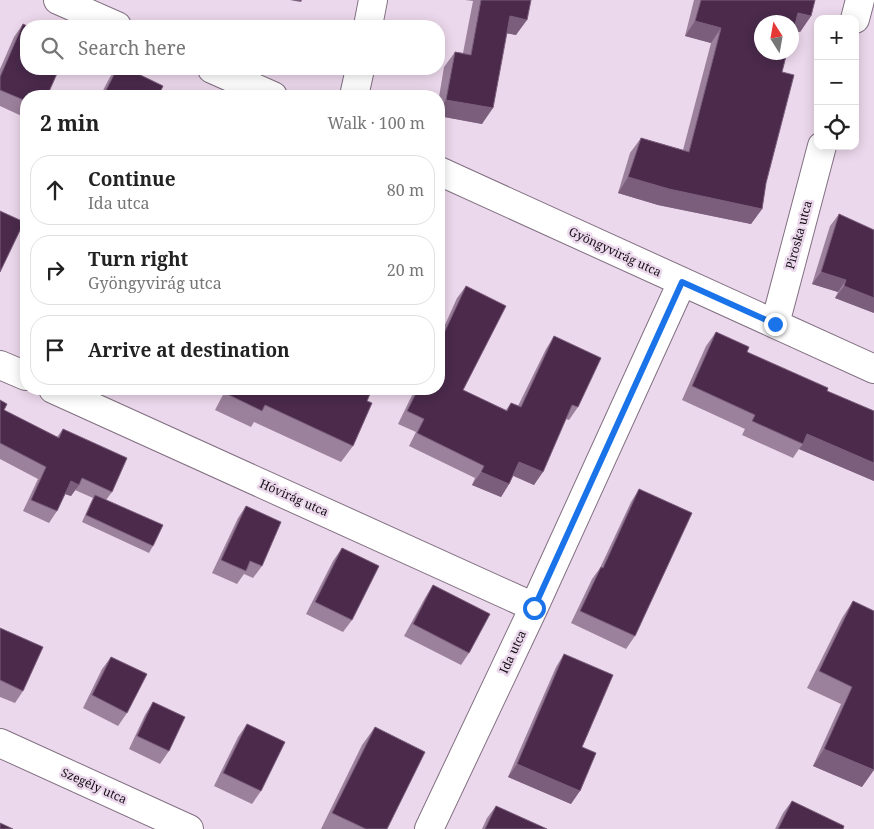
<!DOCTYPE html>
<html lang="en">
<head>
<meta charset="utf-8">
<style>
  body { margin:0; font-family:"Noto Serif",serif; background:#f2f2f2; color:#222 }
  .controls { position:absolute; right:15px; top:15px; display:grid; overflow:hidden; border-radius:10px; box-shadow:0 2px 12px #0003 }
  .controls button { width:45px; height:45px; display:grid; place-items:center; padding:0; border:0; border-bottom:1px solid #e0e0e0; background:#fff; color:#222; font:25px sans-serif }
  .compass { position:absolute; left:754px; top:15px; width:45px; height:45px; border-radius:50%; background:#fff; box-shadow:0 2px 12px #0003; rotate:349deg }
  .stop { position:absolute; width:15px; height:15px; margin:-11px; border:4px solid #1a73e8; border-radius:50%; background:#fff }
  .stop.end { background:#1a73e8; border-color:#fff; box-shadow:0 1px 5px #0008 }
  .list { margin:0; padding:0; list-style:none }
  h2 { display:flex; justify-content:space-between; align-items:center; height:65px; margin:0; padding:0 20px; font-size:21px }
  h2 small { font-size:16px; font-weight:400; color:#767676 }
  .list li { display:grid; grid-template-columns:32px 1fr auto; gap:15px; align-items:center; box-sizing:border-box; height:70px; margin:0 10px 10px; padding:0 10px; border:1px solid #e0e0e0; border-radius:20px }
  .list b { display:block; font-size:19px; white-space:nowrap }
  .list p { margin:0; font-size:16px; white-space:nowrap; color:#767676 }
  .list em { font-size:16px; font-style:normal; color:#767676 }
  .icon { flex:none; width:28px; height:28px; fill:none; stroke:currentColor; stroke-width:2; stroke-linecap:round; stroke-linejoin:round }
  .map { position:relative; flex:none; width:874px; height:829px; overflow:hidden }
  .search { position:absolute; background:#fff; box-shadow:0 2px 12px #0003; left:20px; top:20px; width:425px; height:55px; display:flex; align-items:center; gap:12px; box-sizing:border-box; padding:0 18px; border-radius:20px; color:#767676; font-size:19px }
  .panel { position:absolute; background:#fff; box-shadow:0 2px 12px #0003; left:20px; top:90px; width:425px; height:305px; border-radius:20px }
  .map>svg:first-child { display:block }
</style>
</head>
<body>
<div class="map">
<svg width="874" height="829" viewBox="0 0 874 829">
  <rect width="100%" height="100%" fill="#ecd8ec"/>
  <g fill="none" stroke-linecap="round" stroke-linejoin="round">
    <!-- minor casing -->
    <g stroke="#817081" stroke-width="30">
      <path id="minor" d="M58,0L117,26
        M855,19L860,0
        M368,26L373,0
        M212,69L273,96
        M354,96L360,69
        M439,171L874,369
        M775,324L822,146
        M0,365L26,376
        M53,389L534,607
        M0,743L189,829
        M429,829L534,607L682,282"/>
    </g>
    <!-- minor -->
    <use href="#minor" stroke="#fff" stroke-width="28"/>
  </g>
  <!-- wall -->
  <path fill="#9c819c" d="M465,0H531L516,35L507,33L482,124L439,116V97L444,67L455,52L463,53L473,1Z
    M694,0H815L811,16L800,32L793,30L782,72L762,209L751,224L658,205L618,193L630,153L641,138L683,150L711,43L685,36Z
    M23,24L26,96V118L0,106V69L14,37Z
    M116,69H128L158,96H100L110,77Z
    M839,214L874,313L835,298L838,292L812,284L830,226Z
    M466,286L463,390L506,410L511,403L518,406L546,349L554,336L578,407L569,420L566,419L534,485L513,476L509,484L501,497L472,485L475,478L409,446L416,432L398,424L415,389H439V338L457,298Z
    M716,332L747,352L827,391L874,411V481L799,449L793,458L742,435L745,429L682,400L706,346Z
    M226,389H372L367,401L353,446L341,462L254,422L251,427L215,410Z
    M0,400L4,410L57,437L63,429L112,492L106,500L153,546L149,553L82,522L91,502L93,498L75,490L71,496L65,494L57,511L49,523L23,511L38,479L0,459Z
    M639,489L635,636L626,649L571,623L592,579L600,568L631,502Z
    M246,506L262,566L253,578L244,574L237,584L212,573L238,518Z
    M342,548L352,620L343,632L306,614L333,561Z
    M433,585L469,653L461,665L404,636L425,598Z
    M853,601L862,787L813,766L841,704L807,688L842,618Z
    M0,628L23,691L15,703L0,697Z
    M564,654L582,747L571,804L508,777L556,667Z
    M111,657L127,713L118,726L83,708L102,669Z
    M153,702L169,751L160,764L129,749L145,715Z
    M247,724L261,791L252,804L214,786L238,737Z
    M375,727L387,829H321L362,745Z
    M792,801L843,829H775L783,813Z
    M496,806L547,829H482L487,818Z"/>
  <!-- shaded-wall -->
  <path fill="#7b5e7c" d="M290,0H302L301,2Z
    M798,13L811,16L800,32L792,30Z
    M510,16L527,20L516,35L499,32Z
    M695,21L721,28L711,43L685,36Z
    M446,100L493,108L482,124L439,116V111Z
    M628,177L762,209L751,224L658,205L618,193Z
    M821,272L846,280L838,292L812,284Z
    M844,286L874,298V313L835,298Z
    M807,434L874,463V481L799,449L803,444Z
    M519,462L543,472L534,485L510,474Z
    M481,472L509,484L501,497L472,485Z
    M71,481L79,485L71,496L62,493Z
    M824,749L874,770L862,787L813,766Z
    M517,764L580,791L571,804L508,777Z"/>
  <!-- building -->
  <path fill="#4b2a4c" stroke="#7b5e7c" d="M481,0H531L527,20L510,16L493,108L446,100L455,52L471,55Z
    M701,0H815L811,16L798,13L792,36V22H762V52H787L782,72L794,75L766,183L762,209L669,189L628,177L641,138L689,152L721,28L695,21Z
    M23,24L27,26H26V69H59L47,96H26V101L0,90V77Z
    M117,69H128L163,86L158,96H103Z
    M0,211L24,222L0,272Z
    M839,214L874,230V298L844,286L846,280L821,272Z
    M439,223L443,225L439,236Z
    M466,286L506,306L463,390L507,411L511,403L521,407L554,336L601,358L578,407L572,405L543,472L519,462L509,484L481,472L484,466L417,433L424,419L407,411L418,389H439V344Z
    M716,332L749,347L747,352L828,388L827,391L874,411V463L807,434L803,444L752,421L755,415L692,386Z
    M229,389H372L367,401L372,403L353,446L265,405L262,411L227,394Z
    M0,400L7,404L4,410L59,438L63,429L127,458L112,492L82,478L79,485L71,481L57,511L31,500L46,467L0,443Z
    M639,489L692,513L635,636L580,611L601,567L603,568Z
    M95,495L163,525L153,546L86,515Z
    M246,506L281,522L262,566L250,561L246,571L221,560Z
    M342,548L379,566L352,620L315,602Z
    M433,585L490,614L469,653L413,624Z
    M853,601L874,611V770L824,749L852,687L819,671Z
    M0,628L43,647L23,691L0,680Z
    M564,654L613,675L582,747L596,753L580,791L517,764Z
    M111,657L147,674L127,713L92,695Z
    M153,702L185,717L169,751L137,736Z
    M247,724L285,742L261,791L223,773Z
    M375,727L425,752L387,829H366L332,813Z
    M792,801L844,826L843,829H778Z
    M496,806L547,829H485Z
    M0,823L13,829H0Z"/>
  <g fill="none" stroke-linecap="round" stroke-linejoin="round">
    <!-- route -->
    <path stroke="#1a73e8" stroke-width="6" d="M534,608L682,282L775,324"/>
  </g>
  <g text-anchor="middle" stroke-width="5" stroke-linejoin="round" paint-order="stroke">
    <!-- street labels -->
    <g font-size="12" fill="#140e14" stroke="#ecd8ec">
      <text transform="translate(799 235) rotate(-75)" y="4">Piroska utca</text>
      <text transform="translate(615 252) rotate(25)" y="4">Gyöngyvirág utca</text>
      <text transform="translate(294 498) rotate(24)" y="4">Hóvirág utca</text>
      <text transform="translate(513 652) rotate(-65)" y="4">Ida utca</text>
      <text transform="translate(94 786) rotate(24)" y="4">Szegély utca</text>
    </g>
  </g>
</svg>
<div class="controls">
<button>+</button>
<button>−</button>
<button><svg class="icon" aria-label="locate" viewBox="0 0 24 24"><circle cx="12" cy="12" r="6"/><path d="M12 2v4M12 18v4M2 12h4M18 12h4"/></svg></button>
</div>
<svg class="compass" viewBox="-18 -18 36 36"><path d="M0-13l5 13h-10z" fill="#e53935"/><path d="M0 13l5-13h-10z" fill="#767676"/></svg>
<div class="stop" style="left:534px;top:608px"></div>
<div class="stop end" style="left:775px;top:324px"></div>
<div class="search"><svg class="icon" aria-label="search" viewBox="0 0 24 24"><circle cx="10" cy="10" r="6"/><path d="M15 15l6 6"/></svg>Search here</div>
<section class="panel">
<h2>2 min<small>Walk · 100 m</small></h2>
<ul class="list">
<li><svg class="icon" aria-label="ahead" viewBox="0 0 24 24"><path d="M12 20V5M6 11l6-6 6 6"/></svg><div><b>Continue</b><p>Ida utca</p></div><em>80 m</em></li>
<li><svg class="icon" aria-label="right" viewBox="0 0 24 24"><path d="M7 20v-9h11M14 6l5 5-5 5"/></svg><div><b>Turn right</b><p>Gyöngyvirág utca</p></div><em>20 m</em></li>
<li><svg class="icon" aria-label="arrive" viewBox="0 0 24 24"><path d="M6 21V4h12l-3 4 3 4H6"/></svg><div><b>Arrive at destination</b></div></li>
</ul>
</section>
</div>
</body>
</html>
